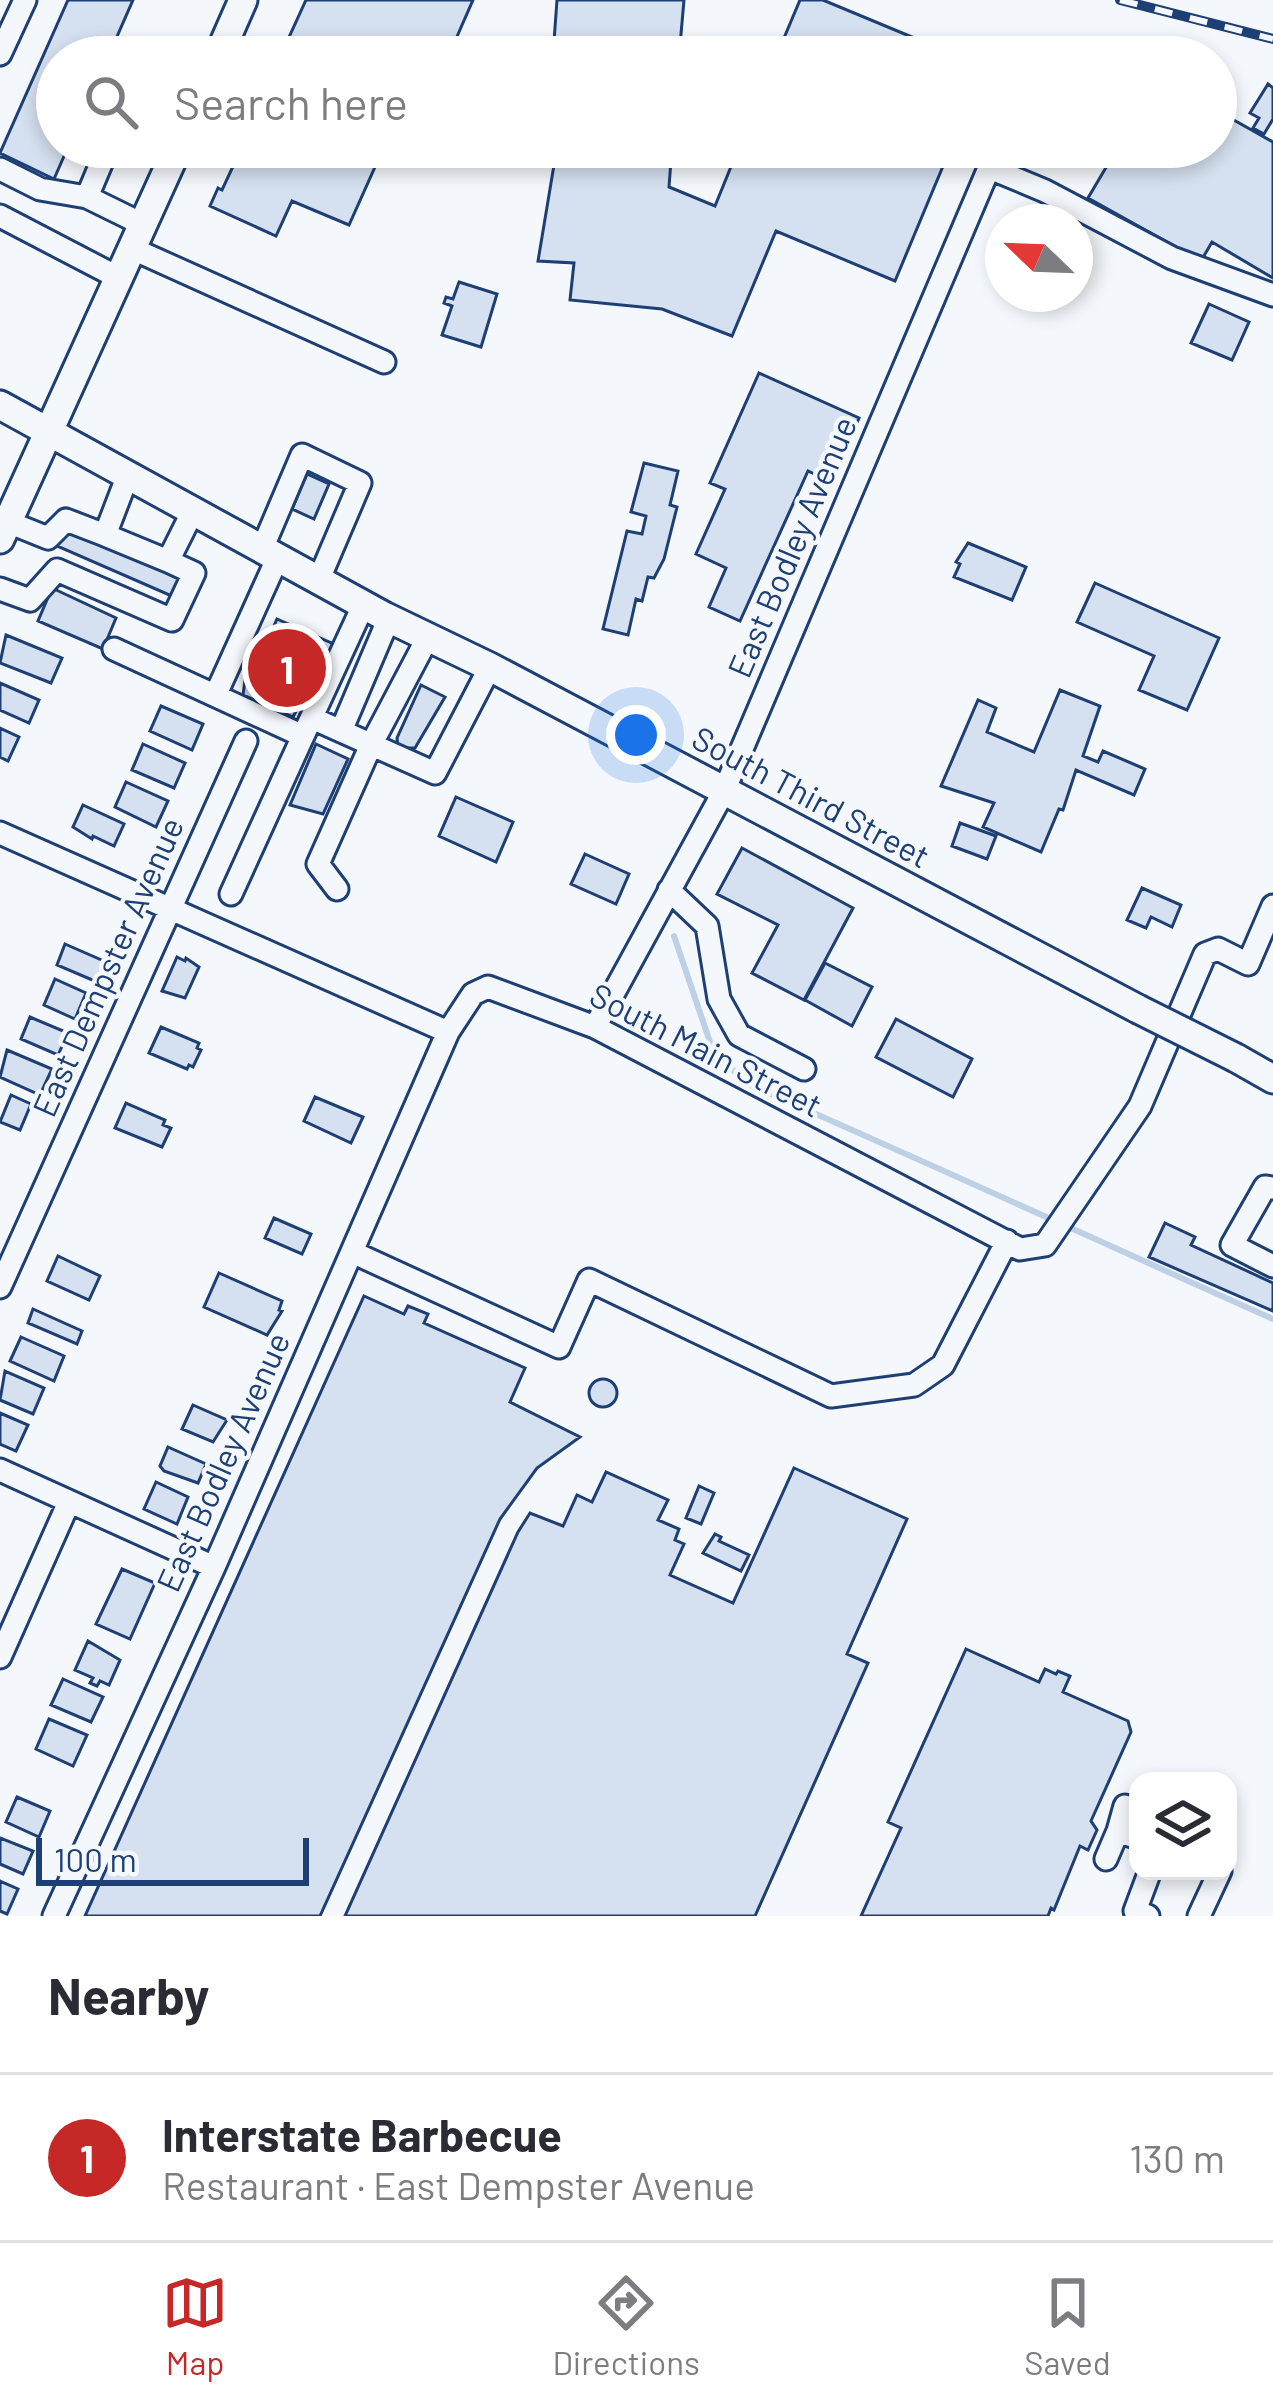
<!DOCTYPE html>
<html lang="en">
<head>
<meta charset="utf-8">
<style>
  body { margin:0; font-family:Barlow,sans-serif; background:#f7f7f7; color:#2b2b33 }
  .controls { position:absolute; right:36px; bottom:36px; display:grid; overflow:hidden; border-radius:24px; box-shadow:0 6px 18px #0003 }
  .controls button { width:108px; height:108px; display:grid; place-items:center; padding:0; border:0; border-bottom:3px solid #e1e1e2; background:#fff; color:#2b2b33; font:60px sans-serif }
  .compass { position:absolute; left:985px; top:204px; width:108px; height:108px; border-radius:50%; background:#fff; box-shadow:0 6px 18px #0003; rotate:293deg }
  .scale { position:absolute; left:36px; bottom:30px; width:273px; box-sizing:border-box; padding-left:12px; border:6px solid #1d3f73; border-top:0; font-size:33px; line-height:42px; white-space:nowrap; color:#1d3f73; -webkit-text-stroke:9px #f4f7fb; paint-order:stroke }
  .you { position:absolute; left:636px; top:735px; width:42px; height:42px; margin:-30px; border:9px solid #fff; border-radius:50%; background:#1a73e8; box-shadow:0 0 0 18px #1a73e833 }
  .badge { display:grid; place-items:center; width:78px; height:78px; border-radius:50%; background:#c62828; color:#fff; font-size:39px; font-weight:700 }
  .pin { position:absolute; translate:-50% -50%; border:6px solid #fff; box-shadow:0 3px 12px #0006 }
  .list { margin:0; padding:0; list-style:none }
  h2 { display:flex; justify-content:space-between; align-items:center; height:156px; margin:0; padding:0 48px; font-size:51px }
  h2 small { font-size:39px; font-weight:400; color:#7c7c81 }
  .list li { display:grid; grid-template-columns:78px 1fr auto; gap:36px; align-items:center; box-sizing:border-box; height:168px; padding:0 48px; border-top:3px solid #e1e1e2 }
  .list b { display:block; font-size:45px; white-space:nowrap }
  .list p { margin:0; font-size:39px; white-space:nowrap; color:#7c7c81 }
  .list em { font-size:39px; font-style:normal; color:#7c7c81 }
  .icon { flex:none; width:66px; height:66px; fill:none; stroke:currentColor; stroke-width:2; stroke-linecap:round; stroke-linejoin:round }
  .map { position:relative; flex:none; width:1273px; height:1916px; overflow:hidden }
  .search { position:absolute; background:#fff; box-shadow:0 6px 18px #0003; left:36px; right:36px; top:36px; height:132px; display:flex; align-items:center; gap:30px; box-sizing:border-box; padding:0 42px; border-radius:66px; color:#7c7c81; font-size:45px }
  .sheet { height:324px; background:#fff }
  nav { display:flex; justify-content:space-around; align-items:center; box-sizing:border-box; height:168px; border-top:3px solid #e1e1e2; background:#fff; font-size:33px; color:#7c7c81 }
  nav a { display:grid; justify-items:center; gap:6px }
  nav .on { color:#c62828 }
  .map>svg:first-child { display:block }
</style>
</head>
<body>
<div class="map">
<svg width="1273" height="1916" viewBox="0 0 1273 1916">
  <rect width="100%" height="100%" fill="#f4f7fb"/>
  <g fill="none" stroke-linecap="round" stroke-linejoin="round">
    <!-- stream -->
    <path stroke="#bed0e5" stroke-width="6" d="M674,936L710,1042L743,1082C920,1159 1096,1240 1273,1319"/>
  </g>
  <!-- building -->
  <path fill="#d5e0f0" stroke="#1d3f73" stroke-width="3" d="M68,0H133L108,57H57V147H68L54,179L0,153Z
    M306,0H473L448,57H280Z
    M557,0H684L679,57L553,55Z
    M800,0H823L960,57H776Z
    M1268,84L1273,88V119L1264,134L1253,128L1259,118L1250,113Z
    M1216,110L1273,142V278L1212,242L1201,261L1088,198L1111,159L1100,152L1103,147H1216Z
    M242,147H354L379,158L349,225L292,201L276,236L210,206L218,188L222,190Z
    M557,147H672L669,187L715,206L739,147H951L895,281L776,231L732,336L662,309L570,300L574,263L538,261Z
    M459,282L497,294L481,347L442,335L452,306L444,303L446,297L453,299Z
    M1209,304L1249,322L1232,360L1191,343Z
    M759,373L859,418L831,482L808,471L740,621L709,607L726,568L696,554L725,489L710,483Z
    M644,463L678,471L670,505L677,507L664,559L654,578L648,577L642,601L636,599L628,635L603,629L627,531L642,534L646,516L631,512Z
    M307,474L329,484L314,519L292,509Z
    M65,526L183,577L174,597L57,546Z
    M968,543L1026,567L1012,600L954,577L960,564L956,562Z
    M1095,583L1219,638L1187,710L1139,690L1154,656L1077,622Z
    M52,588L116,618L103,649L38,621Z
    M277,619L336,645L327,665L317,661L312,681L308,679L310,684L293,717L243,695L245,680L249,682Z
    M6,635L62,658L51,683L0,663Z
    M0,683L39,700L29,723L0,710Z
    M421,685L445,697L415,748H398L397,738Z
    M1060,690L1100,706L1083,756L1098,762L1103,751L1145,769L1134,795L1076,770L1063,810L1059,809L1041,852L983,827L994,803L941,786L978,700L996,708L987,732L1034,752Z
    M161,706L203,724L192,750L150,731Z
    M0,728L19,737L8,761L0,757Z
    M143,744L185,763L174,788L132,770Z
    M316,744L348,759L323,814L290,805Z
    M126,782L168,801L156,827L115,807Z
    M456,797L513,822L496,862L439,836Z
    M83,805L124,824L114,846L93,836L92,839L73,827Z
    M960,823L996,836L987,859L952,846Z
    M742,848L853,908L804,1000L752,973L778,925L717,894Z
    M585,854L629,874L616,904L571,884Z
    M1142,888L1181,905L1172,927L1151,917L1146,928L1127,920Z
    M65,944L106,962L97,982L57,965Z
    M177,957L185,961L186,958L199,967L185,998L162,991Z
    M825,963L872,987L852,1026L805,1000Z
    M55,979L86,993L75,1019L44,1005Z
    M30,1017L68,1033L58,1055L21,1039Z
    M896,1019L972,1059L953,1097L876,1057Z
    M161,1027L199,1043L197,1048L201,1050L193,1067L189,1065L187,1069L149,1053Z
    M7,1050L52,1069L40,1095L0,1077Z
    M11,1095L31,1104L20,1130L0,1122Z
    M315,1097L363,1117L351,1143L304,1121Z
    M126,1103L165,1120L163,1125L171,1128L162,1147L115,1128Z
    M274,1218L311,1234L302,1254L265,1238Z
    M1165,1223L1195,1237L1191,1245L1273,1283V1311L1149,1257Z
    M58,1256L100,1276L89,1300L47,1281Z
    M219,1273L282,1301L279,1310L282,1311L267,1335L204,1307Z
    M364,1296L404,1314L408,1306L428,1314L424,1323L525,1368L510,1402L580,1437L537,1468L500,1519L320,1916H85Z
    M33,1309L82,1331L77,1344L28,1323Z
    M21,1337L64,1356L54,1381L10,1361Z
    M5,1371L44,1388L33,1414L0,1400Z
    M589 1393a14 14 0 1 1 28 0a14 14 0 1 1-28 0Z
    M193,1405L227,1420L213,1442L182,1429Z
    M0,1413L28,1425L16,1451L0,1444Z
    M168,1447L206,1464L198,1483L164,1471L160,1466Z
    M794,1468L907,1519L847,1654L868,1663L755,1916H345L518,1532L530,1513L563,1526L577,1495L592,1502L606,1472L668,1500L658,1520L679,1529L675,1540L684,1544L670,1575L733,1603Z
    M156,1482L188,1497L177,1524L144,1509Z
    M699,1486L714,1493L701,1524L686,1518Z
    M715,1534L721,1537L719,1541L749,1555L741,1571L703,1553Z
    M122,1569L155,1583L130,1639L96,1624Z
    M88,1641L120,1660L109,1685L100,1681L97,1686L90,1683L93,1678L75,1670Z
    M966,1649L1039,1682L1045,1669L1056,1674L1058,1671L1070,1676L1063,1692L1128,1721L1131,1732L1091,1821L1097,1830L1088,1850L1080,1846L1054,1910L1051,1908L1048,1916H861L901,1828L888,1822Z
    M63,1679L103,1697L91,1722L51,1705Z
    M49,1719L87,1735L73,1766L36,1749Z
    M17,1797L50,1811L39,1837L6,1822Z
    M0,1838L33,1851L23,1874L0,1864Z
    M0,1881L18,1889L7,1914L0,1911Z"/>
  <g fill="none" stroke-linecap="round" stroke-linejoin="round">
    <!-- minor casing -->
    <g stroke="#1d3f73" stroke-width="27">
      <path id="minor" d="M0,54L25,0
        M990,168L1045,191L1172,258L1273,295
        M0,169L40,189L87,197L144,225
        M87,197L108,147
        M0,216L119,278
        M133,249L384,362
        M8,522L48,538L66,520L105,535L128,475
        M105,535L168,561
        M262,549L302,455L360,483L319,579
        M0,589L30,600L57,570L172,620L194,573L168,561L193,511
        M114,649L303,736L364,604
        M216,694L278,557
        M312,718L435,773L490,667
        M341,731L389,618
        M0,833L448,1032
        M337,889L318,864L371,745L428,637
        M669,890L707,926L719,999L739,1035L804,1069
        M231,894L303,736
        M595,1027L724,791L998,147
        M1273,1188L1265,1187L1232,1245L1273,1266
        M352,1252L559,1347L589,1280L831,1396L914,1385L943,1365L1007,1241
        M0,1287L246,741
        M0,1470L214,1567
        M0,1657L69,1502
        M1125,1806L1118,1831L1138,1838
        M1106,1859L1118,1831
        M54,1916L214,1567L448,1032L473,994L488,987L595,1027L1020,1249L1045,1245L1140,1106L1205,954L1218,949L1248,964L1273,906
        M1148,1916L1135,1911L1150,1871
        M1199,1916L1220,1871"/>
    </g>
    <!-- major casing -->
    <g stroke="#1d3f73" stroke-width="33">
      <path id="major" d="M218,57L243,0
        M0,405L384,616L490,667L1138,1009
        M0,539L178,147
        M1236,1058L1273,1079"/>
    </g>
    <!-- minor -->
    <use href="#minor" stroke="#f4f7fb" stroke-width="21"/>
    <!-- major -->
    <use href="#major" stroke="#f4f7fb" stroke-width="27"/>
    <!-- rail casing -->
    <g stroke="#1d3f73" stroke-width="10">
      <path id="rail" d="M1120,0L1273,39"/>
    </g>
    <!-- rail -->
    <use href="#rail" stroke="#f4f7fb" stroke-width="6" stroke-dasharray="18" stroke-linecap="butt"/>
    <!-- major-bridge casing -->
    <g stroke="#1d3f73" stroke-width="33" stroke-linecap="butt">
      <path id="major-bridge" d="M1138,1009L1236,1058"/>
    </g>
    <!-- major-bridge -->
    <use href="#major-bridge" stroke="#f4f7fb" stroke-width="27"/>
  </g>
  <g text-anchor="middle" stroke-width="9" stroke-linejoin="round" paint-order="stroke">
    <!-- street labels -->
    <g font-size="33" fill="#1d3f73" stroke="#f4f7fb">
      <text transform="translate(792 547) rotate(-67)" y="12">East Bodley Avenue</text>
      <text transform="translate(811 797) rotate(28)" y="12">South Third Street</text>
      <text transform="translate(108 967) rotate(-66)" y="12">East Dempster Avenue</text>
      <text transform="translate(706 1050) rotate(27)" y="12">South Main Street</text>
      <text transform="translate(223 1462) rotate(-66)" y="12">East Bodley Avenue</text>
    </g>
  </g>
</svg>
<div class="controls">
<button><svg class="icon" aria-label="layers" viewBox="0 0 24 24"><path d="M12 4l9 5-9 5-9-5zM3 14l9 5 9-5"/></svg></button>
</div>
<svg class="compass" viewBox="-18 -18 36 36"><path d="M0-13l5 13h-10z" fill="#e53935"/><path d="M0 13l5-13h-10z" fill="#7c7c81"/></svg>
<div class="scale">100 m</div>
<div class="you"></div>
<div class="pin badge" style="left:287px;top:668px">1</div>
<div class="search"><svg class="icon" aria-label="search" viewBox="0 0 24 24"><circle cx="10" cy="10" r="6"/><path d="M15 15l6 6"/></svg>Search here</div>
</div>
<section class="sheet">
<h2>Nearby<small></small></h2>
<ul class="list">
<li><span class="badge">1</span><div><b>Interstate Barbecue</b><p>Restaurant · East Dempster Avenue</p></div><em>130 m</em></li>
</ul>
</section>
<nav>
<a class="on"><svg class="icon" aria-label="map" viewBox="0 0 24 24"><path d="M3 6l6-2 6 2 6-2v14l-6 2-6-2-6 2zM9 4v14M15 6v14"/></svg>Map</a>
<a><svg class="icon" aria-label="directions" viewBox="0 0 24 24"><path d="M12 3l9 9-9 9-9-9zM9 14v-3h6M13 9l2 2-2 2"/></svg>Directions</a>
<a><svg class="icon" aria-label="saved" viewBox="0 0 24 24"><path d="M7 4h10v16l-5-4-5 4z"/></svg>Saved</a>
</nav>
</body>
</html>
